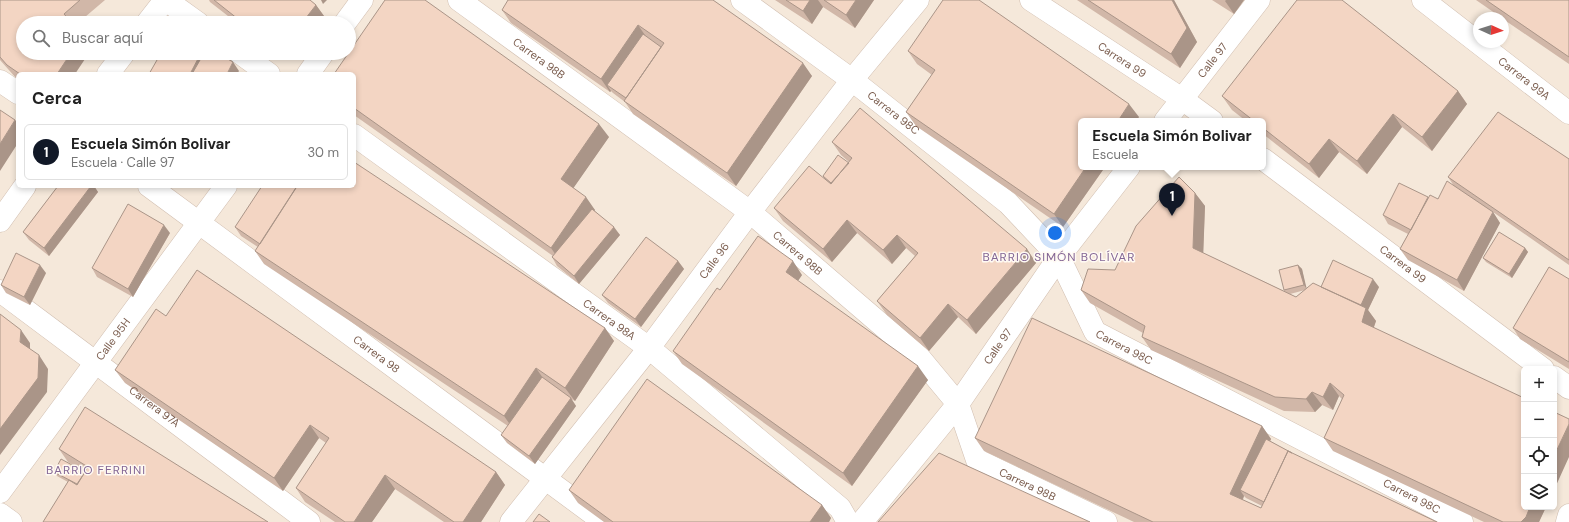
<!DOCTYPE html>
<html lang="es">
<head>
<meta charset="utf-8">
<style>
  body { margin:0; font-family:"DM Sans",sans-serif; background:#f6f6f6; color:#222 }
  .controls { position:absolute; right:12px; bottom:12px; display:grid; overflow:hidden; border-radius:6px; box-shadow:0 2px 6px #0003 }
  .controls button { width:36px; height:36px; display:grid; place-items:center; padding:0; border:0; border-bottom:1px solid #e0e0e0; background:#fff; color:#222; font:20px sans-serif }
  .compass { position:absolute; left:1473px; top:12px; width:36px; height:36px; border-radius:50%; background:#fff; box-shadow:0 2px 6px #0003; rotate:93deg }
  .you { position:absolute; left:1055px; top:233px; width:14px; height:14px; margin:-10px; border:3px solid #fff; border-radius:50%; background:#1a73e8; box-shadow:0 0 0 6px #1a73e833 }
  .badge { display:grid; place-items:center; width:26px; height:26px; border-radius:50%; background:#111827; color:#fff; font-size:13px; font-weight:700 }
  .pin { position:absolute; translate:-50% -33px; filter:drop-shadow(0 1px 2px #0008) }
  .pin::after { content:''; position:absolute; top:21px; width:14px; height:12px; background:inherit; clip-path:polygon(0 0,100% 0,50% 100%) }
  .popup { position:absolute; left:1078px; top:118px; width:188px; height:52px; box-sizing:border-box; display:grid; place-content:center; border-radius:6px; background:#fff; filter:drop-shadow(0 1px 3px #0005); font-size:13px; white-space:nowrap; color:#767676 }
  .popup b { font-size:15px; color:#222 }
  .popup::after { content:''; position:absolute; left:50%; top:100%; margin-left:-8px; border:8px solid transparent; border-top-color:#fff }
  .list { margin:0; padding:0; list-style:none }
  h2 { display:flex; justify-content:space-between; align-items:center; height:52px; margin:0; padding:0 16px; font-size:17px }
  h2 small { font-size:13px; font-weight:400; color:#767676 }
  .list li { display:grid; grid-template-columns:26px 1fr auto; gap:12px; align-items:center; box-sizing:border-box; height:56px; margin:0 8px 8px; padding:0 8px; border:1px solid #e0e0e0; border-radius:6px }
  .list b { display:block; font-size:15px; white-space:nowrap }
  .list p { margin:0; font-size:13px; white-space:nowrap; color:#767676 }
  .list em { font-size:13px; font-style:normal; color:#767676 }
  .icon { flex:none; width:22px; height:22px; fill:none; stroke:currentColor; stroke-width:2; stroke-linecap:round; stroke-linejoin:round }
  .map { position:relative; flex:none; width:1569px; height:522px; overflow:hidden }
  .search { position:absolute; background:#fff; box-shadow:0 2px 6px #0003; left:16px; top:16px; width:340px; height:44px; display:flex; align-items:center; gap:10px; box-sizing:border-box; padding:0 14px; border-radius:22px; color:#767676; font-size:15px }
  .panel { position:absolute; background:#fff; box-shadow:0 2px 6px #0003; left:16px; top:72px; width:340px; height:116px; border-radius:6px }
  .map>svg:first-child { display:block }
</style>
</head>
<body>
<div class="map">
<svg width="1569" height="522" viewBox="0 0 1569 522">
  <rect width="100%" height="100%" fill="#fdf6ec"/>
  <!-- residential -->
  <path fill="#f5e8da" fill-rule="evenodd" d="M0,0H1569V522H0ZM1479,18H1503V42H1479ZM23,23H349V53H23ZM18,74H354V186H18ZM1081,121H1263V167H1081ZM1524,369H1554V507H1524Z"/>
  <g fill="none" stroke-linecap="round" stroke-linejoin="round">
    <!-- minor casing -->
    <g stroke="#d1beb0" stroke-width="23">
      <g id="minor">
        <path d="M166,0L198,23"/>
        <path id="s1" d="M459,0L750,212L919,357L958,404L977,460L1106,522"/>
        <path id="s2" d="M742,0L852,80L1008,203L1059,257L1095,332L1462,522"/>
        <path id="s3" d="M1031,0L1182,99L1212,121"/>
        <path id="s4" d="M1423,0L1569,113"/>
        <path d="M147,23L165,0"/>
        <path d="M345,23L362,0"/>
        <path d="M240,53L269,74"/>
        <path d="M108,74L124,53"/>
        <path d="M308,74L323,53"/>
        <path d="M0,81L18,93"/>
        <path id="s5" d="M1165,121L1259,0"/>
        <path id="s6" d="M354,135L649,348L840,508L848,522"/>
        <path id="s7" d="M1263,159L1543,369"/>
        <path id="s8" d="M149,186L604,522"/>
        <path d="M0,221L25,186"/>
        <path id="s9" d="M0,291L309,522"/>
        <path d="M1554,377L1569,388"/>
        <path id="s10" d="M0,492L226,186"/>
        <path d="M0,514L11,522"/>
        <path id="s11" d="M511,522L649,348L750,212L852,80L918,0"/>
        <path id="s12" d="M862,522L958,404L1059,257L1129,167"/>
        <path d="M1567,522L1569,515"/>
      </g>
    </g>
    <!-- minor -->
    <use href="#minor" stroke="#fff" stroke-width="22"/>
  </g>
  <!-- wall -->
  <path fill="#d1b7a8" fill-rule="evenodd" d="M0,0H105L78,23H23L75,74H18V80L16,78L0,60Z
    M209,0H310L316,5L324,16L319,23H237L210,2Z
    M713,0L812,76L736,186L633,114L625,102L613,93L611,91L610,92L511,23L502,10Z
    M775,0H874L855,28L823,7L812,24Z
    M1077,0H1174L1197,42L1180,68Z
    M1212,0H1244L1234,14Z
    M1476,0H1569V64L1503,19V18H1502Z
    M908,51L1139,117L1081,167H1105L1063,227L916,126L906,112L932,75L917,64Z
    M354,74L609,137L573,188L595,210V211L620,235L579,284L557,266L552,257L553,256L354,115Z
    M1458,91L1467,104L1432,151L1402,127L1367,174L1339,152L1319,178L1263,134V121H1246L1232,110L1222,96Z
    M832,142L1027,249L1036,263L976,334L958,317L929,351L887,315L877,301L915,256L906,248L892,264L857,233L832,262L783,221L774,208L824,179L823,176L849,162L841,155Z
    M1569,159V265L1493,212L1500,223L1464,291L1408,260L1400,249L1408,234L1388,224L1383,215L1428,197L1438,199L1454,186L1448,177Z
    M58,186H94L98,192L49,256L29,240L23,232Z
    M296,188L605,328L614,341L575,401L571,399L576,406L535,464L507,443L501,435L508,426L264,264L255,251L258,247L241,236L235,227Z
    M1195,193L1205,206L1203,253L1284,291V290L1298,265L1302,269L1306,289L1321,287H1379L1368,310L1376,321L1374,327L1524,507H1546L1539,522H1484L1333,451L1324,438L1342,399L1339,396L1333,410L1322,405L1315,412L1284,411L1151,350L1142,337L1143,333L1090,303L1081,290L1115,270ZM1305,290L1296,297L1290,294Z
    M170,233L133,297L97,277L92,268Z
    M1525,248L1528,252L1512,278L1486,262L1483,258Z
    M678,261L684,269L641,327L608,303L602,295Z
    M46,273L30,305L6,293L1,285Z
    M802,275L798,281L928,380L852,486L682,364L673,351L720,290Z
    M1569,279V369L1520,339L1513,328Z
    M166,316L496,472L505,485L481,522H444L395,489L372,522H335L305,502L296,488L326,443L319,438L283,491L125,383L115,370Z
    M1262,426L1271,439L1270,441L1292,453L1293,454L1437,522H1134L984,451L975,438ZM1244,496L1246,498L1262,506L1261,508L1243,500Z
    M59,449L268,522H43L68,482L57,476L54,472L78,468L68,462Z
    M569,490L822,505L831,518L829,522H604L578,503Z"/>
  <!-- shaded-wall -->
  <path fill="#aa9588" d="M321,0H327L323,4Z
    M810,0H818L823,7L812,24L803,11Z
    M856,0H874L855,28L846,15Z
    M1172,0H1174L1197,42L1180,68L1171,54Z
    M1226,0H1244L1234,14L1225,1Z
    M316,5L324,16L319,23H302Z
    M638,25L647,38L607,85L611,91L610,92L601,79Z
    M71,53H89L75,74H57Z
    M201,53H212L200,74H190Z
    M233,62L239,71L237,74H227Z
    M803,63L812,76L736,186L727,173Z
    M1458,91L1467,104L1432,151L1422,137Z
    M1129,104L1139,117L1136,121H1118Z
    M1393,114L1402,127L1367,174L1357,161Z
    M15,120L18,123V143L0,171V144Z
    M599,124L609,137L570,193L561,179Z
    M1329,139L1339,152L1319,178L1309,164Z
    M1086,167H1105L1063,227L1054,214Z
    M91,186H94L98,192L49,256L44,248Z
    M1195,193L1205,206L1203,261L1193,248Z
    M586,197L595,210L560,261L551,248Z
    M1493,212L1500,223L1464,291L1457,280Z
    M847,220L857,233L832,262L823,249Z
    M164,225L170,233L133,297L128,289Z
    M614,227L620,235L579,284L574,276Z
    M897,235L906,248L892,264L883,250Z
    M1525,248L1528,252L1512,278L1509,274Z
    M1027,249L1036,263L976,334L967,320Z
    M678,261L684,269L641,327L635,319Z
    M793,261L802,275L795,285L786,272Z
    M40,265L46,273L30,305L24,297Z
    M1298,265L1302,269L1307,290L1304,285Z
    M1373,279L1379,287L1368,310L1376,321L1371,335L1362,322L1360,306Z
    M948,304L958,317L929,351L920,338Z
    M605,328L614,341L575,401L565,388Z
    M21,330L30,343V355L20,342Z
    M39,355L48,369L47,392L0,455V429Z
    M918,366L928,380L852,486L843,473Z
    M536,368L545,381L514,430L504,416Z
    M1330,383L1339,396L1333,410L1323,397Z
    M1312,392L1322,405L1315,412L1306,399Z
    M571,398L576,406L535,464L529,456Z
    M1569,424V457L1554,490V456Z
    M310,425L319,438L283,491L274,478Z
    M1262,426L1271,439L1246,493L1240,490L1244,496L1239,507L1230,494Z
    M496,472L505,485L481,522H463Z
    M385,475L395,489L372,522H354Z
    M822,505L831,518L829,522H810Z
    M1530,507H1546L1539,522H1521Z"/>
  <!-- building -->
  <path fill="#f3d5c3" stroke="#aa9588" d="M0,0H80L64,14L72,23H23V53H71L57,74H20L7,65L0,57Z
    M214,0H310L316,5L302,23H243Z
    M385,0H425L599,124L561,179L586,197L551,248L354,108V74H334Z
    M508,0H713L803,63L727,173L624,101L664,43L638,25L601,79L502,10Z
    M786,0H810L803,11Z
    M824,0H856L846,15Z
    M943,0H979L1129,104L1118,121H1081V167H1086L1054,214L906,112L935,70L908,51Z
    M1088,0H1172L1187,28L1171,54Z
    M1297,0H1342L1458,91L1422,137L1393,114L1357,161L1329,139L1309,164L1263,128V121H1254L1222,96Z
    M1486,0H1569V57Z
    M643,34L661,47L626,98L607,85Z
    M161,53H201L190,74H149Z
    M204,53H217L233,62L227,74H192Z
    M860,108L1027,249L967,320L948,304L920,338L877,301L918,253L897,235L883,250L847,220L823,249L774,208L809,166L831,184L852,158L832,142Z
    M0,110L15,120L0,144Z
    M1498,112L1569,159V260L1448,177Z
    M838,155L849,163L831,183L823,176Z
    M354,162L605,328L565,388L536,368L504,416L255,251L297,186H354Z
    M1179,177L1195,193L1193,248L1296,297L1313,283L1366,308L1362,322L1524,398V507H1530L1526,517L1521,522H1503L1324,438L1344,395L1330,383L1323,397L1312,392L1306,399L1275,397L1142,337L1145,326L1081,290L1088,269L1115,270L1136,226Z
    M1447,181L1493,212L1457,280L1400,249L1430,195L1438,199Z
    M1399,183L1428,197L1411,230L1383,215Z
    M58,186H91L44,248L23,232Z
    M262,186H293L296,188L260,244L235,227Z
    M128,204L164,225L128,289L92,268Z
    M592,209L614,227L574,276L552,257Z
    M1499,232L1525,248L1509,274L1483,258Z
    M758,236L793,261L786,272L918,366L843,473L673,351L717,288L720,290Z
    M646,237L678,261L635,319L602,295Z
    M16,253L40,265L24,297L1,285Z
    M1333,260L1373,279L1361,305L1321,287Z
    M1298,265L1304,285L1284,290L1279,270Z
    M1549,267L1569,279V362L1513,328Z
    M197,270L496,472L463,522H454L385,475L354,522H345L296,488L329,438L310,425L274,478L115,370L156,309L166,316Z
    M0,314L21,330L20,342L39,355L38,378L0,429Z
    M1032,318L1262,426L1230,494L1261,508L1288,451L1437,522H1153L975,438Z
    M542,377L571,398L529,456L501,435Z
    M647,379L822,505L810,522H613L569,490Z
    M85,407L268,522H43L69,480L77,485L88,467L59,449Z
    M1554,412L1569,419V424L1554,456Z
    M1266,439L1292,453L1288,451L1264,502L1240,490Z
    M939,453L1090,522H878Z
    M61,459L85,472L77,484L54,472Z
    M539,514L550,522H533Z"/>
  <g text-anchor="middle" stroke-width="3" stroke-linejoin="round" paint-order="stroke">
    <!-- street labels -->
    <g font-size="11" fill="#7a5c4d" stroke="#fffaf3">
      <text dy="4" stroke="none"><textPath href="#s1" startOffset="99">Carrera 98B</textPath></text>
      <text dy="4" stroke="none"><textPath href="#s3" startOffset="109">Carrera 99</textPath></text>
      <text dy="4" stroke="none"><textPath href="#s5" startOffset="77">Calle 97</textPath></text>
      <text dy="4" stroke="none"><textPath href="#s4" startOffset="128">Carrera 99A</textPath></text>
      <text dy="4" stroke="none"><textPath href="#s2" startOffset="189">Carrera 98C</textPath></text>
      <text dy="4" stroke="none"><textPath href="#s1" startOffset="423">Carrera 98B</textPath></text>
      <text dy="4" stroke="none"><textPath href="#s11" startOffset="331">Calle 96</textPath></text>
      <text dy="4" stroke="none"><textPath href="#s7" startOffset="175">Carrera 99</textPath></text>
      <text dy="4" stroke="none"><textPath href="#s6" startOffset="315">Carrera 98A</textPath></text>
      <text dy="4" stroke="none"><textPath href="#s10" startOffset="190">Calle 95H</textPath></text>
      <text dy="4" stroke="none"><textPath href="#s12" startOffset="222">Calle 97</textPath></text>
      <text dy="4" stroke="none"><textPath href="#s2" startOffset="525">Carrera 98C</textPath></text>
      <text dy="4" stroke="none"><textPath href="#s8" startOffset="283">Carrera 98</textPath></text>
      <text dy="4" stroke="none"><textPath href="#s9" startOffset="193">Carrera 97A</textPath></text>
      <text dy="4" stroke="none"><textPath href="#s1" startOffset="759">Carrera 98B</textPath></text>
      <text dy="4" stroke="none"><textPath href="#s2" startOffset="849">Carrera 98C</textPath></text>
    </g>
    <!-- neighbourhood labels -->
    <g font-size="12" letter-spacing="1" fill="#846695" stroke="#fffaf3">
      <text x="1059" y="261">BARRIO SIMÓN BOLÍVAR</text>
      <text x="96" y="474">BARRIO FERRINI</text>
    </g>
  </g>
</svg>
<div class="controls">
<button>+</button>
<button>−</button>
<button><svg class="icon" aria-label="locate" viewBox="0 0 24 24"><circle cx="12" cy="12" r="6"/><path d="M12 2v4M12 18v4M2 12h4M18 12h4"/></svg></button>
<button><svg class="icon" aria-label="layers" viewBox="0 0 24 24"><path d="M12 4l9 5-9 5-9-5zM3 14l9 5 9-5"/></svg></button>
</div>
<svg class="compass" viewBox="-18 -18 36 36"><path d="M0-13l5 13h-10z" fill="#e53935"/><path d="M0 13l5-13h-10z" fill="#767676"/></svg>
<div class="you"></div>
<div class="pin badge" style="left:1172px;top:216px">1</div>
<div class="popup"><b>Escuela Simón Bolivar</b>Escuela</div>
<div class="search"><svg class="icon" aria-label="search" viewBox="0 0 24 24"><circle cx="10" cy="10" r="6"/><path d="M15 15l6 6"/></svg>Buscar aquí</div>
<section class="panel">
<h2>Cerca<small></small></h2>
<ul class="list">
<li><span class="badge">1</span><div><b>Escuela Simón Bolivar</b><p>Escuela · Calle 97</p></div><em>30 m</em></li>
</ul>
</section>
</div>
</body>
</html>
